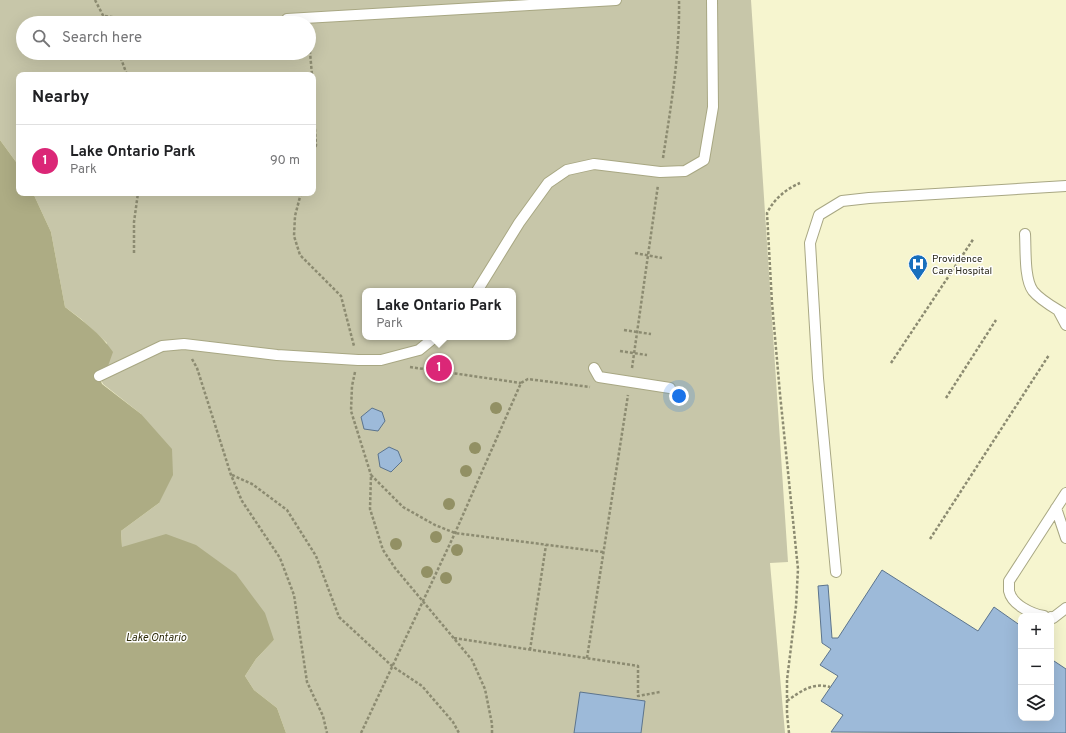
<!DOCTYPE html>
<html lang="en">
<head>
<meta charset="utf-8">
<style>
  body { margin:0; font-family:Overpass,sans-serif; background:#f2f2f2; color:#202124 }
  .controls { position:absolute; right:12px; bottom:12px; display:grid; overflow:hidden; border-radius:8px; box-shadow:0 4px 16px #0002 }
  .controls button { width:36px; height:36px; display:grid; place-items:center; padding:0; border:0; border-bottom:1px solid #e0e0e0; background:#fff; color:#202124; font:20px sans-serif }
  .you { position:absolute; left:679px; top:396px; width:14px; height:14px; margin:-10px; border:3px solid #fff; border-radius:50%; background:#1a73e8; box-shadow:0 0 0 6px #1a73e833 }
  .badge { display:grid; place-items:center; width:26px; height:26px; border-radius:50%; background:#db2777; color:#fff; font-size:13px; font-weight:700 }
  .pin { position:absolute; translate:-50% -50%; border:2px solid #fff; box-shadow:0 1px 4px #0006 }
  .popup { position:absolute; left:362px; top:288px; width:154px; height:52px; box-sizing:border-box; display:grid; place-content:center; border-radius:8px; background:#fff; filter:drop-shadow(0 1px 3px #0005); font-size:13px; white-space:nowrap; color:#757577 }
  .popup b { font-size:15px; color:#202124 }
  .popup::after { content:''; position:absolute; left:50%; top:100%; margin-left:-8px; border:8px solid transparent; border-top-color:#fff }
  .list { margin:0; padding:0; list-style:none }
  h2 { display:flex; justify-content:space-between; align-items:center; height:52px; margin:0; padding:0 16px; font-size:17px }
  h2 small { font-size:13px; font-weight:400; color:#757577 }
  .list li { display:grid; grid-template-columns:26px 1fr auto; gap:12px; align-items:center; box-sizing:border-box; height:72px; padding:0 16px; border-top:1px solid #e0e0e0 }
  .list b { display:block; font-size:15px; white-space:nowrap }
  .list p { margin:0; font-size:13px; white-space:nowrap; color:#757577 }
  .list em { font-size:13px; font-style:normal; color:#757577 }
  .icon { flex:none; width:22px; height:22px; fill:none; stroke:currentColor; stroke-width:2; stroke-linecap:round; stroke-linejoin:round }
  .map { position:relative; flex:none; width:1066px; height:733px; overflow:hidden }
  .search { position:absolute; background:#fff; box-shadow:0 4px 16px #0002; left:16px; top:16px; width:300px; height:44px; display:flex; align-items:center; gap:10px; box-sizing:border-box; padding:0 14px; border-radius:22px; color:#757577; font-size:15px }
  .panel { position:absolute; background:#fff; box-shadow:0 4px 16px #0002; left:16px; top:72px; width:300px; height:124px; border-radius:8px }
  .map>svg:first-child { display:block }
</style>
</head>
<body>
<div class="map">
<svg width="1066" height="733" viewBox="0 0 1066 733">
  <rect width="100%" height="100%" fill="#f6f5cf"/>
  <!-- green -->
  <path fill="#c7c6a9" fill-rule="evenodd" d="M0,0H751L788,562L770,563L785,733H286L277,708L254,690L245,676L256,659L274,640L122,547L121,531L159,503L141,414L103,384L97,371L107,343L81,319L65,307L51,232L33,193H313V75H19V166L0,140ZM23,23H309V53H23ZM365,291H513V337H365Z"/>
  <!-- water -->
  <path fill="#adac84" d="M0,140L19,166V193H33L51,232L65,307C82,320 101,334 113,352L108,366L97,371L102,384L141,414L172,449L173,475L159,503L121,531L122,547L166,534L196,545L236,574L265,613L274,640L256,659L245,676L254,690L277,708L286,733H0Z"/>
  <!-- building -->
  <path fill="#9dbad9" stroke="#5c748d" d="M372,408L382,412L385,421L378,431L364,429L361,417Z
    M389,447L398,451L402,461L391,472L380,467L378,454Z
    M882,570L978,631L994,607L1021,626V718H1051V659L1066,669V733L831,732L843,715L821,701L838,676L820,665L831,649L822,643L818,586L828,585L832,638H838Z
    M580,692L645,701L641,733H574Z"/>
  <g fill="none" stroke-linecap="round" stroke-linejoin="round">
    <!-- service casing -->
    <g stroke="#a8a783" stroke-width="12">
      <path id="service" d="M287,19L616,0
        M1025,234C1026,249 1024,279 1033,291C1041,301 1055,308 1066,315
        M477,291L519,223L548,183L567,170L594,164L660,172L685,171L704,160L713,107L712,0
        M1058,310L1066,325
        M594,368L599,377L670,388
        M99,376L162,346L184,344L277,355L358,360H381L419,350L435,337
        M1056,508L1066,538
        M836,572L818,378L810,243L819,215L842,201L869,198L1066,186
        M1044,616C1032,614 1012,605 1009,591C1009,588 1009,585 1009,581L1066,493
        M1051,617L1053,618L1066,608"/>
    </g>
    <!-- path -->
    <path stroke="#8c8b71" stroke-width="2.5" stroke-dasharray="3 2" stroke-linecap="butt" d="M95,0L107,23
      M105,16L150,23
      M230,23L273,20
      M309,41L312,75
      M119,53L127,75
      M313,99L316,145L313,154
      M663,158C671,106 680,53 679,0
      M301,193L295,216L294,236L300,255L341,296L354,346
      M134,253V222L138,193
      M635,253L662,258
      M624,330L651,334
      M620,351L647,355
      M192,359L197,368L231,475L242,501L280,558L294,595L307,682L323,716L327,733
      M891,363L974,238
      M410,367L521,383
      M632,368L658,185
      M355,372L352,386L351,411L371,475
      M946,398L996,320
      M232,475L252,484L287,510L316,556L339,617L392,666L422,686L453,722L459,733
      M930,539L1049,355
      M454,638L638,666V696L660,692
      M530,650L546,545
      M587,658L628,395
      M787,701C801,691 813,682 830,687
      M361,733L455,533L521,383L528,379L590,387
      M492,733V724L485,689L472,660L395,568L383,550L370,509L371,475L403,507L435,525L455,533L603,552
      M789,733L787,713V680L796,606L798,569L780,394L772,303L767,213C774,199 786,189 800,183"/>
    <!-- service -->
    <use href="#service" stroke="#fff" stroke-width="10"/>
  </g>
  <!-- trees -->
  <g fill="#929064">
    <circle cx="496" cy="408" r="6"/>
    <circle cx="475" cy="448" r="6"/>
    <circle cx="466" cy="471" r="6"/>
    <circle cx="449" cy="504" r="6"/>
    <circle cx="436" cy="537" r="6"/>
    <circle cx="396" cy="544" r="6"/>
    <circle cx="457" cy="550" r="6"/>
    <circle cx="427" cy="572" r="6"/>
    <circle cx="446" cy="578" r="6"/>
  </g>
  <!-- icons -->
  <defs>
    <g id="hospital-pin" transform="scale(1)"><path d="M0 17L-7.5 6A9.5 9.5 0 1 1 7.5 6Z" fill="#186fbd" stroke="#fff"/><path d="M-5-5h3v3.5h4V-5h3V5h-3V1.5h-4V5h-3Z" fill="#fff"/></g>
  </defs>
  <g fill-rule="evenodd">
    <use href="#hospital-pin" x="918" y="264"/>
  </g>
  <g text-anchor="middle" stroke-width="3" stroke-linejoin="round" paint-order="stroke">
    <!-- poi labels -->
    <g font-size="10" fill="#2a291b" stroke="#fff" text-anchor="start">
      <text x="932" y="262">Providence<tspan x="932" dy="12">Care Hospital</tspan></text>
    </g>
    <!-- water labels -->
    <g font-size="11" font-style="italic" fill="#2f2d0b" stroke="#fff">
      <text x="156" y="641">Lake Ontario</text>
    </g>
  </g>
</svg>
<div class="controls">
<button>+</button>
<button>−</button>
<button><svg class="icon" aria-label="layers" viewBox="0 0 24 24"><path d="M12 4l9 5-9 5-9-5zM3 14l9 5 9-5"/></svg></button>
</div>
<div class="you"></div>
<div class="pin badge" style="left:439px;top:368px">1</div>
<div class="popup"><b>Lake Ontario Park</b>Park</div>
<div class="search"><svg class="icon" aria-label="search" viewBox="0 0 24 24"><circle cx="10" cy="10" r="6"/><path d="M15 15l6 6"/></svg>Search here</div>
<section class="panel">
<h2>Nearby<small></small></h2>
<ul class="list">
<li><span class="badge">1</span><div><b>Lake Ontario Park</b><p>Park</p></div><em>90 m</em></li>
</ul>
</section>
</div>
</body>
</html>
